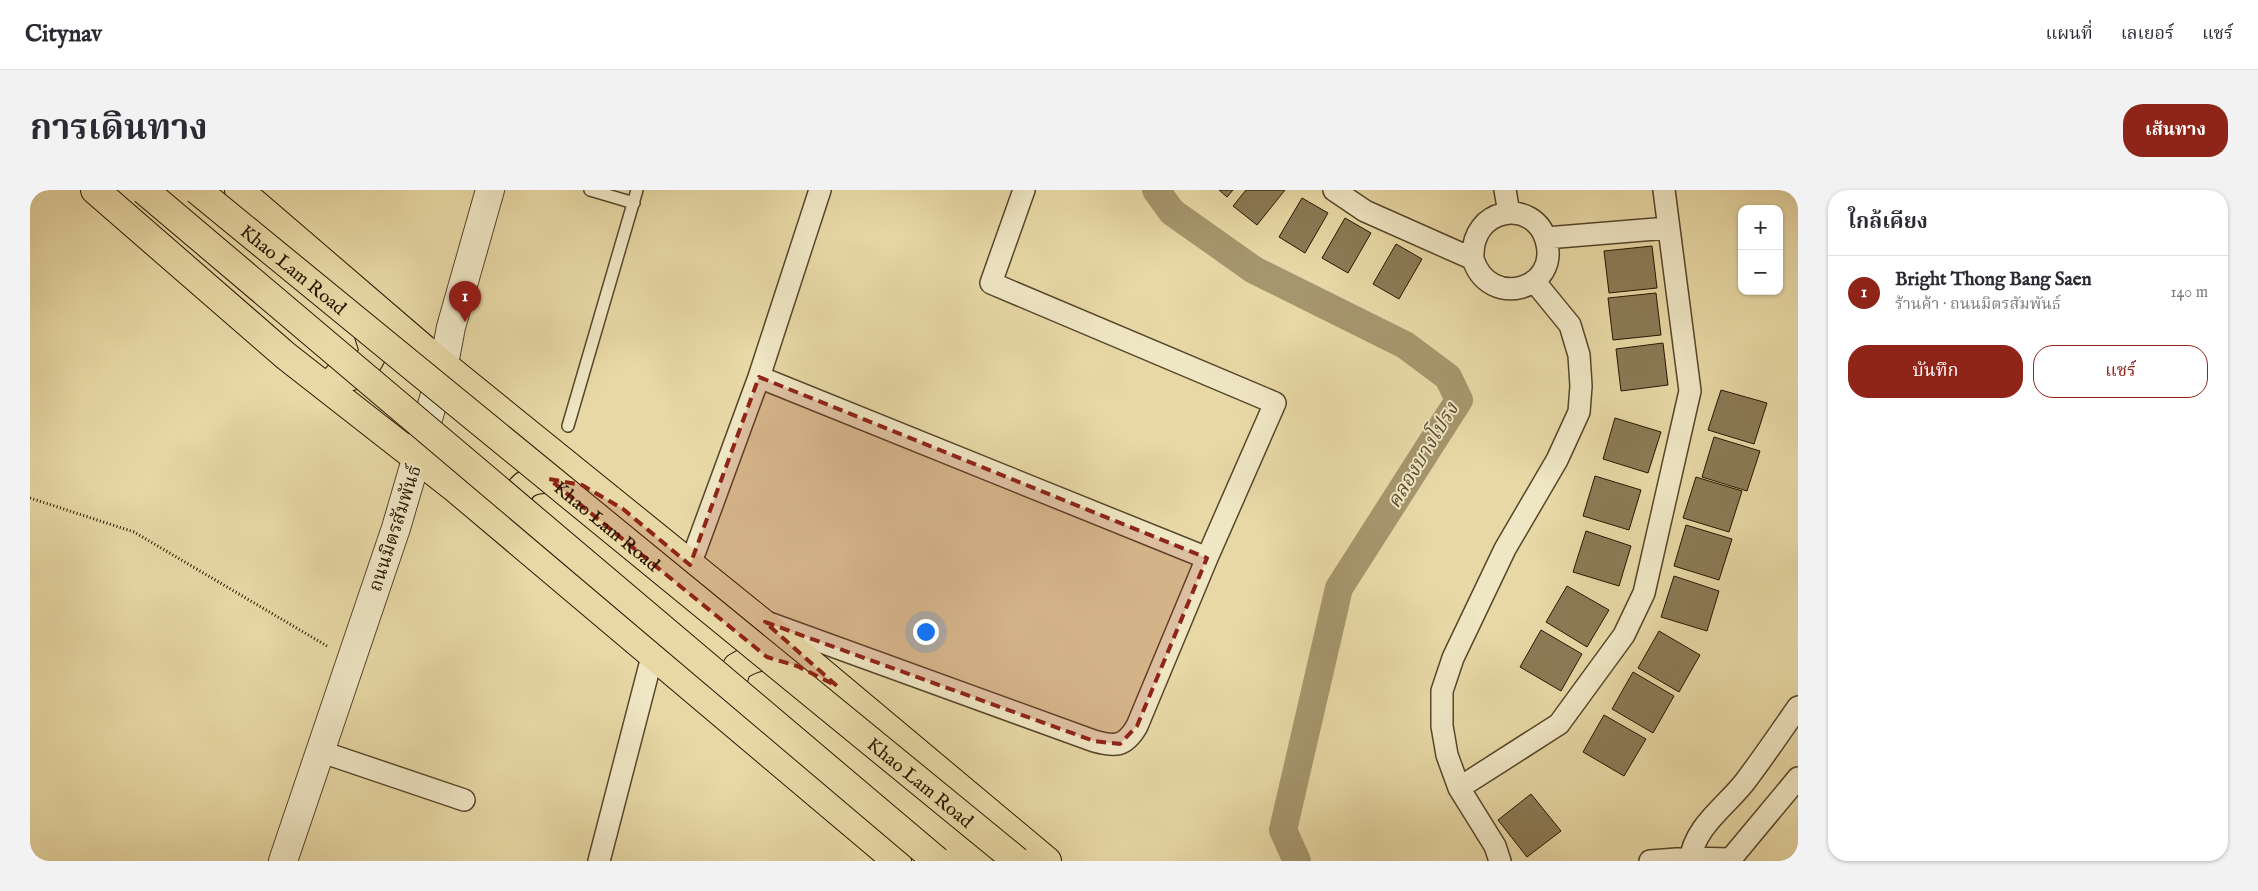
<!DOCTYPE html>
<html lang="th">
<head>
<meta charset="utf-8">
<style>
  body { margin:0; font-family:"IM FELL English","Noto Serif Thai",serif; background:#f2f2f3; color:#2b2b33 }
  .controls { position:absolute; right:15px; top:15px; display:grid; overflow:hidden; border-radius:10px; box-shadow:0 1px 4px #0004 }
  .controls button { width:45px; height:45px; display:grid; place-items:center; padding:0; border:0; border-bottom:1px solid #e1e1e2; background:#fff; color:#2b2b33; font:25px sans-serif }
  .you { position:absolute; left:895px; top:441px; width:18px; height:18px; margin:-12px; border:4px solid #fff; border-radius:50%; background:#1a73e8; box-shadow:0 0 0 8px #1a73e833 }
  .badge { display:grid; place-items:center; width:32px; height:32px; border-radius:50%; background:#8f2418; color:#fff; font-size:16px; font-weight:700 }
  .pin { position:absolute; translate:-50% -41px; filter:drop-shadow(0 1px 2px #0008) }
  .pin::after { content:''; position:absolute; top:26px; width:18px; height:15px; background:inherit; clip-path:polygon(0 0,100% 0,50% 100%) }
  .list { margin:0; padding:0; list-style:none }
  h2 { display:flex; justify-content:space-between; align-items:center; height:65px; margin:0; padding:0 20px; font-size:21px }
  h2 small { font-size:16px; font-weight:400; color:#7c7c81 }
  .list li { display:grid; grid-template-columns:32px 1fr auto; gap:15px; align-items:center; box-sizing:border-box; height:75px; padding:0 20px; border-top:1px solid #e1e1e2 }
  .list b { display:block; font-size:19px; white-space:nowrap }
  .list p { margin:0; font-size:16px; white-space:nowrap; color:#7c7c81 }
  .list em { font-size:16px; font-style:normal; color:#7c7c81 }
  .actions { display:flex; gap:10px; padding:15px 20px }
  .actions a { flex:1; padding:11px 0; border:1px solid #8f2418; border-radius:20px; text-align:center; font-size:18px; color:#8f2418 }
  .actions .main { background:#8f2418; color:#fff }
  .map { position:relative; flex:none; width:1768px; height:671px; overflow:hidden; border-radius:20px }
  header { display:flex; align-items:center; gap:30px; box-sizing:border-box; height:70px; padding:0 25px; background:#fff; border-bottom:1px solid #e1e1e2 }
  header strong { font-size:24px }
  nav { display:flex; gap:28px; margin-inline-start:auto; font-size:18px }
  .intro { display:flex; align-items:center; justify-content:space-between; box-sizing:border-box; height:120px; padding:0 30px }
  h1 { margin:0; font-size:35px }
  .button { padding:12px 22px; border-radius:20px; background:#8f2418; color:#fff; font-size:18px; font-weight:700 }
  main { display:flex; gap:30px; padding:0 30px }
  aside { flex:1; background:#fff; border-radius:20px; box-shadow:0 1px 4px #0004 }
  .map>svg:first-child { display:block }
</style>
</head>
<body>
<header>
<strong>Citynav</strong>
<nav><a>แผนที่</a><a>เลเยอร์</a><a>แชร์</a></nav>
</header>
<div class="intro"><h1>การเดินทาง</h1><a class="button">เส้นทาง</a></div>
<main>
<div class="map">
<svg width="1768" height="671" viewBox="0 0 1768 671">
  <rect width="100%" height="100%" fill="#e7d8a5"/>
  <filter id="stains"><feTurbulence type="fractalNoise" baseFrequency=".004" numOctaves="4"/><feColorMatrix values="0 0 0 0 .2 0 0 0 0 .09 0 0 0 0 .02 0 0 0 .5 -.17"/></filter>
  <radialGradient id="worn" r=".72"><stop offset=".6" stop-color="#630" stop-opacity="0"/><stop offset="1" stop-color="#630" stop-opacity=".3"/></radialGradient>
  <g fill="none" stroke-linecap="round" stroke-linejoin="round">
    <!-- canal -->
    <path stroke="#a6966d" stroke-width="28" d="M1126,0L1142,22L1224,80L1375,155L1418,187L1429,210L1309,398L1253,640L1267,671"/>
  </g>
  <!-- building -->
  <path fill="#8b7b56" stroke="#271601" d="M1189,0H1203L1197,7Z
    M1216,0H1255L1227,35L1203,16Z
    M1272,8L1298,23L1275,63L1249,47Z
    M1315,28L1341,43L1318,83L1292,68Z
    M1366,54L1392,69L1369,109L1343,94Z
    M1622,56L1627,98L1579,103L1574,61Z
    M1626,103L1631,145L1583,150L1578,108Z
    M1633,153L1638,195L1591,201L1586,159Z
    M1691,200L1737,213L1724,254L1678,240Z
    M1585,228L1631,242L1618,283L1573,269Z
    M1684,247L1730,261L1717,301L1672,287Z
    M1565,286L1611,300L1599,340L1553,326Z
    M1666,287L1712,301L1699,342L1653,328Z
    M1656,335L1702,349L1689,390L1644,376Z
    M1556,341L1601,356L1589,396L1543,382Z
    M1644,386L1689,401L1677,441L1631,427Z
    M1537,396L1579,420L1557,457L1516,432Z
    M1511,440L1552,464L1531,501L1490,477Z
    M1629,441L1670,465L1649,502L1608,478Z
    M1603,482L1644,506L1623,543L1582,519Z
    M1574,525L1616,549L1594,586L1553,562Z
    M1501,604L1531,641L1497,667L1468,630Z"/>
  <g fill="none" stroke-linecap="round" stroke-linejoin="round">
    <!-- service casing -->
    <g stroke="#57462a" stroke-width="14">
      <path id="service" d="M560,0L604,13
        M538,236L607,0"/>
    </g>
    <!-- minor casing -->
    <g stroke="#57462a" stroke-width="24">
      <path id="minor" d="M1304,0L1335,21L1443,69C1459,120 1531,100 1516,50C1504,8 1440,16 1443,69
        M1475,0L1479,23
        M1516,48L1638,38
        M729,187L1177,368
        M660,375L729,187L790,0
        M739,433L1064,551C1085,557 1095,557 1107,536L1177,368L1245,213L961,93L994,0
        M292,562L434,610
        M1429,598L1529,534L1594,445L1614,403L1660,201L1634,0
        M569,671L623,463
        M1470,671L1465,656L1429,598L1417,565L1412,536V501L1423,468L1475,359L1527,270L1549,222L1551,196L1549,165L1540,135L1504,91
        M1620,671L1660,668L1699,669
        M1660,671C1664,637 1694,618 1714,593C1733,568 1750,543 1768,517
        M1699,671L1768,588"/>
    </g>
    <!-- tertiary casing -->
    <g stroke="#57462a" stroke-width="30">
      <path id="tertiary" d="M253,671L366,338L414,174L421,137L460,0"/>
    </g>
    <!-- primary casing -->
    <g stroke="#271601" stroke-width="30">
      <path id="primary" d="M65,0L256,166L426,299L867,671
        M209,0L394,159L729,430L1017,671
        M307,187C329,189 335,179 344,161L333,126
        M489,336C478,295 499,283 537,292
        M708,519L701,496L707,477C725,466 734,464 754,471"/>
    </g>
    <!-- path -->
    <path stroke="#271601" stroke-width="3" stroke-dasharray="1 2.5" stroke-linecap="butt" d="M0,308L104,342L297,456"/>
    <!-- service -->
    <use href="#service" stroke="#efe6c4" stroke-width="11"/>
    <!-- minor -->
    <use href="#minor" stroke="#efe6c4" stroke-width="21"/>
    <!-- tertiary -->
    <use href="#tertiary" stroke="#efe6c4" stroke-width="28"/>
    <!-- primary -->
    <use href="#primary" stroke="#e7d8a5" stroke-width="28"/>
    <!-- primary-bridge casing -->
    <g stroke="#271601" stroke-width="30" stroke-linecap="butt">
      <g id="primary-bridge">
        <path d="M114,0L907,671"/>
        <path id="s1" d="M167,0L987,671"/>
      </g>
    </g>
    <!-- primary-bridge -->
    <use href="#primary-bridge" stroke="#e7d8a5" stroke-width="28"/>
  </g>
  <!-- marked area -->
  <path fill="#8f2418" fill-opacity="0.2" stroke="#8f2418" stroke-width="4" stroke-dasharray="10 6" stroke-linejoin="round" d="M729,187L1177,368L1107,536L1090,554L1064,551L735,432L807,496L767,476L737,467L519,289L552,295L593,319L660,375Z"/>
  <g text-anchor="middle" stroke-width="4" stroke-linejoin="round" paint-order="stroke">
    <!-- street labels -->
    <g font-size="19" fill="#271601" stroke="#efe6c4">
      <text dy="7" stroke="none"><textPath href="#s1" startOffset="125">Khao Lam Road</textPath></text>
      <text dy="7" stroke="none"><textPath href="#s1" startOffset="530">Khao Lam Road</textPath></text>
      <text transform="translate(364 338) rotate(-72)" y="7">ถนนมิตรสัมพันธ์</text>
      <text dy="7" stroke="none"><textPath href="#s1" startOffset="935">Khao Lam Road</textPath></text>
    </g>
    <!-- water labels -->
    <g font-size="20" font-style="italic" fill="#5a492c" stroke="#efe6c4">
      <text transform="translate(1392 265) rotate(-59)" y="7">คลองบางโปรง</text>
    </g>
  </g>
  <rect width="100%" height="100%" filter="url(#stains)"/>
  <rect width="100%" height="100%" fill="url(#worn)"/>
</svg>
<div class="controls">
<button>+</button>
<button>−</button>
</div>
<div class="you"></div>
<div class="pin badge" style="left:435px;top:132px">1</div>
</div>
<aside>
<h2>ใกล้เคียง<small></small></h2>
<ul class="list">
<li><span class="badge">1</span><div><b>Bright Thong Bang Saen</b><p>ร้านค้า · ถนนมิตรสัมพันธ์</p></div><em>140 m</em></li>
</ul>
<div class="actions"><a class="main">บันทึก</a><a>แชร์</a></div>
</aside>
</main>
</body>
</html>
